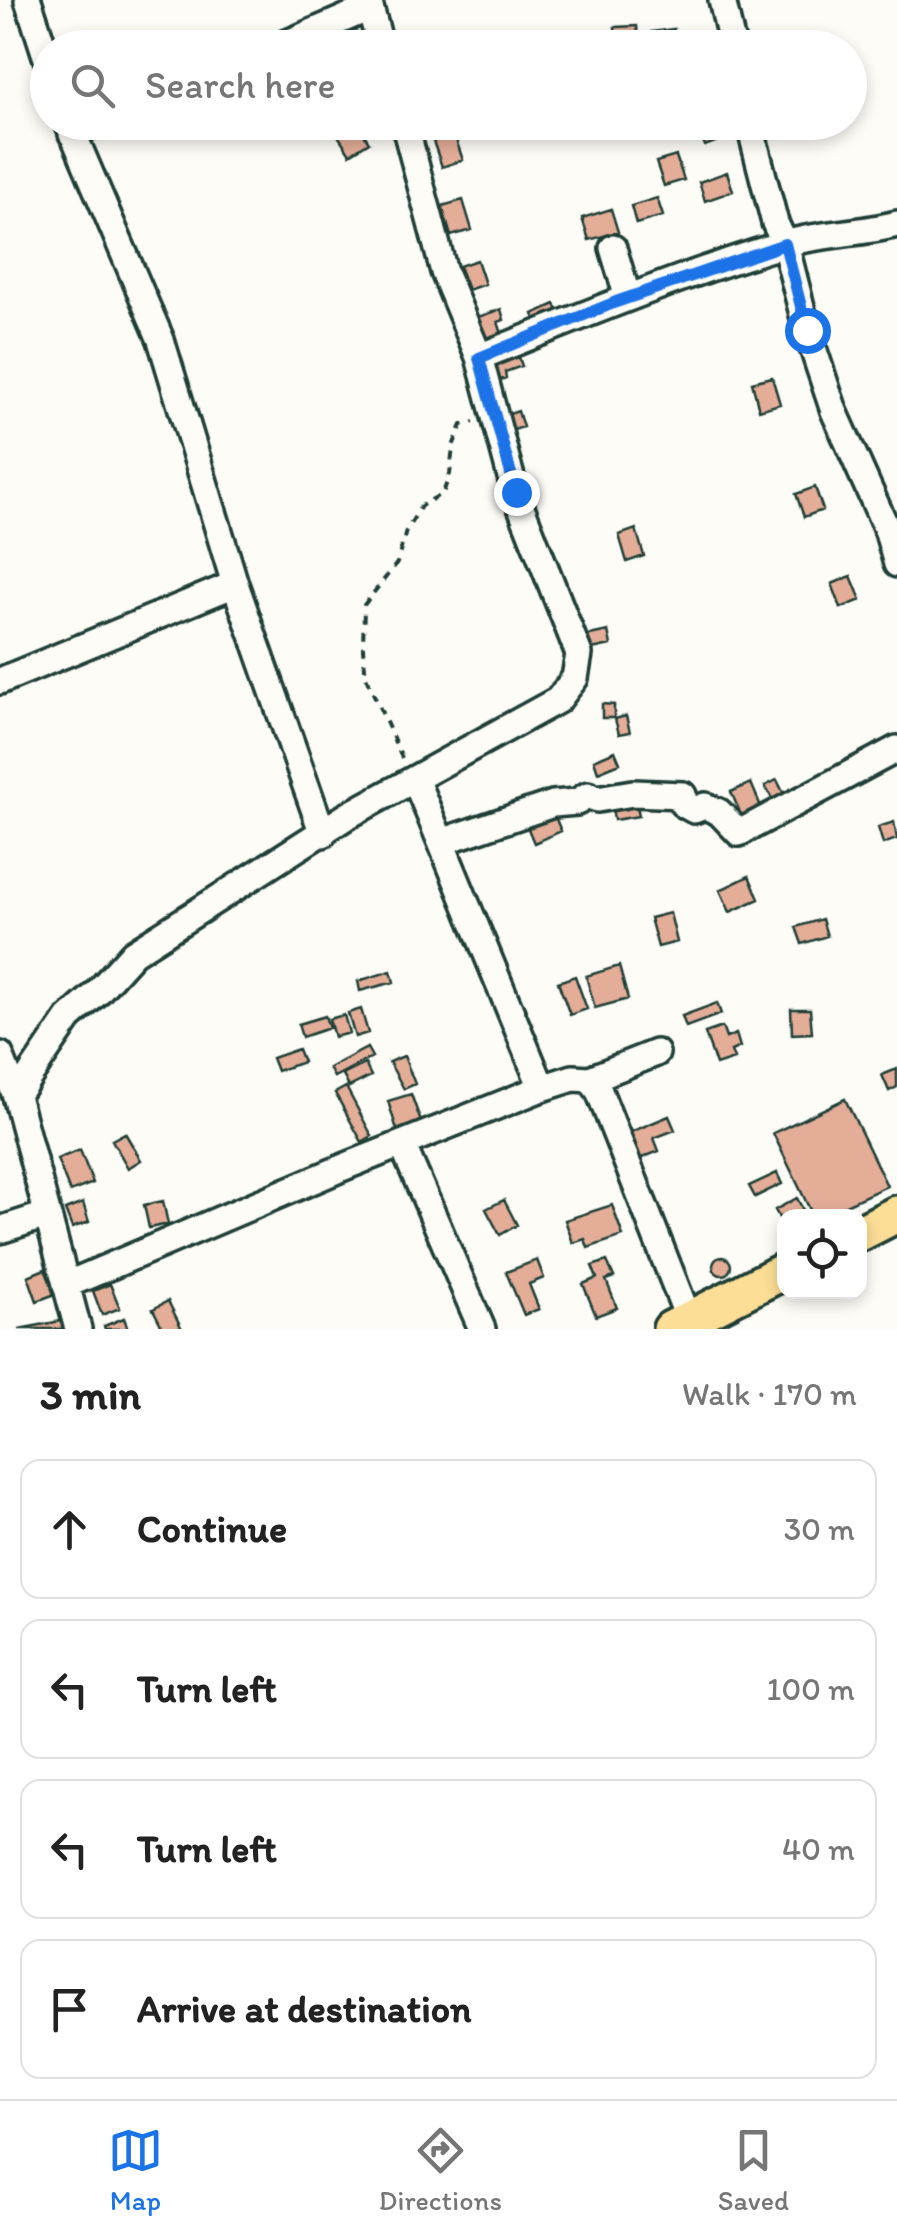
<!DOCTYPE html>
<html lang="en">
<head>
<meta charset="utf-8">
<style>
  body { margin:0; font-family:Itim,sans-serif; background:#f2f2f2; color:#222 }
  .controls { position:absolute; right:30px; bottom:30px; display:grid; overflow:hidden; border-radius:20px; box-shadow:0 5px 15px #0003 }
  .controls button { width:90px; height:90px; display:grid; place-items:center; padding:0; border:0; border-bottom:2px solid #e0e0e0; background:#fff; color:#222; font:50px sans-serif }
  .stop { position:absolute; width:30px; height:30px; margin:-22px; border:8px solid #1a73e8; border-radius:50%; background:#fff }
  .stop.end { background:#1a73e8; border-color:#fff; box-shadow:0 2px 10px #0008 }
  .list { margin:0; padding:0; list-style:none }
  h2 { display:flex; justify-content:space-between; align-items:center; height:130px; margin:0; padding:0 40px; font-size:42px }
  h2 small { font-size:32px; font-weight:400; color:#767676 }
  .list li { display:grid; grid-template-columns:65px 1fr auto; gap:30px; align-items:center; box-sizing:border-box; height:140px; margin:0 20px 20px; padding:0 20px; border:2px solid #e0e0e0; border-radius:20px }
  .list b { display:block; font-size:38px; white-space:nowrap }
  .list em { font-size:32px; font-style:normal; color:#767676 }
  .icon { flex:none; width:55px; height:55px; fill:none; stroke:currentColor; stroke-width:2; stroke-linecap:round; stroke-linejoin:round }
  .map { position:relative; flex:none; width:897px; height:1329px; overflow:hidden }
  .search { position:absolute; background:#fff; box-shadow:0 5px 15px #0003; left:30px; right:30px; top:30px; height:110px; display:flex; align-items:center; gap:25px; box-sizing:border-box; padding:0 35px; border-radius:55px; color:#767676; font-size:38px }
  .sheet { height:770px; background:#fff }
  nav { display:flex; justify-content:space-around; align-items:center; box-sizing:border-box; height:140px; border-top:2px solid #e0e0e0; background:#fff; font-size:28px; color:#767676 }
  nav a { display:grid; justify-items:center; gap:5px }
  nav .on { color:#1a73e8 }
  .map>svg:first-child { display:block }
</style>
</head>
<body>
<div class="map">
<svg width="897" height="1329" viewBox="0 0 897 1329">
  <rect width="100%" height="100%" fill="#fdfcf7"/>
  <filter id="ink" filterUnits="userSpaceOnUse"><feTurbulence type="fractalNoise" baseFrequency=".01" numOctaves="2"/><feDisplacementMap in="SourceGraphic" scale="20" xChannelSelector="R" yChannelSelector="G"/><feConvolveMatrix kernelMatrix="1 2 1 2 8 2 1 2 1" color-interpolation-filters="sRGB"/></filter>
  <g filter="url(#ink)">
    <!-- building -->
    <path fill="#e3ad98" stroke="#1f3d34" stroke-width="2.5" d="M637,26L639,48H616L615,27Z
      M674,29L676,48H652L651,32Z
      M343,122H356L369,142L350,154L334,129Z
      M411,122H433L437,130L418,139Z
      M696,122H721L726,138L705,146Z
      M454,134L463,160L442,167L433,141Z
      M676,156L684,180L664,186L656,162Z
      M727,172L733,191L705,201L699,182Z
      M657,198L663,216L636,224L631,206Z
      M463,200L472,230L451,236L442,206Z
      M611,209L618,232L589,240L582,218Z
      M477,260L485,284L468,290L459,266Z
      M555,304L563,321L540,331L533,314Z
      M501,309L504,320L498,322L506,345L487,352L475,318Z
      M515,346L522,366L505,372L506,378L496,382L487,356Z
      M772,377L780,404L759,410L752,382Z
      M518,411L523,427L511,431L506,415Z
      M815,487L823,510L804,517L796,494Z
      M636,529L644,556L627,562L619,535Z
      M851,576L861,600L841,608L832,584Z
      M608,631L611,645L587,650L585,636Z
      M602,704L614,705V718H602Z
      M626,716L630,732L619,734L615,719Z
      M615,751L620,763L598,772L594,760Z
      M777,780L785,796L774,802L765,786Z
      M751,783L762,809L742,817L731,792Z
      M636,799L639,816L614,820L611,802Z
      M553,812L561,831L534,843L526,824Z
      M894,822L897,839L883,844L878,827Z
      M749,876L759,899L730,912L720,890Z
      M670,913L677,942L658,947L650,918Z
      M822,919L827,936L802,944L796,927Z
      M619,966L628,999L595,1008L586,976Z
      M391,971L394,982L360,991L358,981Z
      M575,976L587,1009L570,1015L558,982Z
      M717,1003L721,1014L686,1027L682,1016Z
      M361,1009L368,1033L355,1037L348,1013Z
      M791,1009H810L812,1033L792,1034Z
      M344,1015L349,1033L334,1037L329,1019Z
      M325,1016L329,1028L302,1037L298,1024Z
      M722,1027L726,1038L736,1034L740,1047L731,1051L734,1059L716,1065L705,1033Z
      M367,1048L372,1057L334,1077L329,1068Z
      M298,1049L303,1062L277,1071L272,1058Z
      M404,1056L415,1084L404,1089L389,1062Z
      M365,1064L371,1076L349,1087L343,1075Z
      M897,1069V1087L889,1091L882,1075Z
      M346,1087L372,1136L362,1142L335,1093Z
      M411,1094L421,1122L397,1130L388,1101Z
      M845,1099L887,1186L822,1216H813L773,1133Z
      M669,1116L675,1130L654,1138L659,1151L632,1162L621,1136Z
      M125,1133L141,1160L128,1168L112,1140Z
      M80,1150L93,1183L70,1192L57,1159Z
      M777,1173L782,1184L755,1197L749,1186Z
      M797,1198L805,1214L784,1216L783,1225L775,1210Z
      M504,1200L517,1225L500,1235L486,1209Z
      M163,1201L168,1224L149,1228L144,1205Z
      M83,1203L89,1222L72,1228L65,1210Z
      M612,1205L623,1236L588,1248L585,1239L573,1243L565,1220Z
      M713 1266a9 9 0 1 1 18 0a9 9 0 1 1-18 0Z
      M537,1260L544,1278L529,1284L539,1309L524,1315L506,1272Z
      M607,1261L614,1277L606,1280L617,1308L596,1316L583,1284L597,1278L592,1266Z
      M45,1269L55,1294L37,1301L28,1276Z
      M110,1284L120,1308L102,1315L93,1291Z
      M168,1301L182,1329H163L153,1309Z
      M124,1318L128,1329H105L104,1326Z
      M61,1321L63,1329H19Z"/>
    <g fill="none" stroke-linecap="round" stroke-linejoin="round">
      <!-- minor casing -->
      <g stroke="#1f3d34" stroke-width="32">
        <path id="minor" d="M28,0L48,62
          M368,0L381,48
          M722,0L733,48
          M276,48L369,8
          M68,122L161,340L235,584L323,834
          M749,122L775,223L785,244L807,330L834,411L888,532L897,564
          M72,134L99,122
          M613,248L628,298
          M479,357C579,317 680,275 784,244C821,233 860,234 897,224
          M0,681L235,584
          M415,779L542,1088
          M441,842L553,804L577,802L588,795L597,799L633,793L683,795V804L694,810L705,806L719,812L739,833L897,749
          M0,1055L16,1096L78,1329
          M590,1079L599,1091L689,1320
          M16,1096L69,1018L96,994L133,953L347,816L558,700L575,678L579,654L515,492L479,357L444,272L404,122
          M402,1144L482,1329
          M0,1230L46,1215
          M66,1285L344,1167L542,1088L573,1078L590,1079L656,1053"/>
      </g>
      <!-- highway casing -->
      <g stroke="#1f3d34" stroke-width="42">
        <path id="highway" d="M860,1233L897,1214
          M671,1329L784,1271"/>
      </g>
      <!-- path -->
      <path stroke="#1f3d34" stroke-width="4" stroke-dasharray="8 8" stroke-linecap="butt" d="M402,758L366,677L363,649L364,605L397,563L406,531L421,506L443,493L450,474L453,446L462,425L474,422"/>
      <!-- minor -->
      <use href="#minor" stroke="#fdfcf7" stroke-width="25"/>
      <!-- highway -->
      <use href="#highway" stroke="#fdde96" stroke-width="35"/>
    </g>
  </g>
  <g fill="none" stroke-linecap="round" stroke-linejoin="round" filter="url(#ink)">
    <!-- route -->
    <path stroke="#1a73e8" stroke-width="12" d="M516,492L479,358L616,302L785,244L807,330"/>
  </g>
</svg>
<div class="controls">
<button><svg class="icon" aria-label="locate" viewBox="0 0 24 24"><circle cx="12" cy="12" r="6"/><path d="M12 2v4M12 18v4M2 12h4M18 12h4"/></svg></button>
</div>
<div class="stop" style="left:807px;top:330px"></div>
<div class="stop end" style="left:516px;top:492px"></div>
<div class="search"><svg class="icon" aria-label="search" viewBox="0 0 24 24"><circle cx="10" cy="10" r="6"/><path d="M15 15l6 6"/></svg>Search here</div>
</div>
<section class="sheet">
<h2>3 min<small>Walk · 170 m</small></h2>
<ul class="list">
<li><svg class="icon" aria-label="ahead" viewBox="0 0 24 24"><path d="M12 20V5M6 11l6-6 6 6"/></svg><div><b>Continue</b></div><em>30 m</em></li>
<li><svg class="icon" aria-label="left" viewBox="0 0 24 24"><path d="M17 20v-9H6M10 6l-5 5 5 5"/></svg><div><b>Turn left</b></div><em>100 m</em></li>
<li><svg class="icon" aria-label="left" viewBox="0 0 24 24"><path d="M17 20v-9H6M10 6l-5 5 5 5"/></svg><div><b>Turn left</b></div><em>40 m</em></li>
<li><svg class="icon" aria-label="arrive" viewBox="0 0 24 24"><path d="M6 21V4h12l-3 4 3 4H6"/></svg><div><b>Arrive at destination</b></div></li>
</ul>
</section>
<nav>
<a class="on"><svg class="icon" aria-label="map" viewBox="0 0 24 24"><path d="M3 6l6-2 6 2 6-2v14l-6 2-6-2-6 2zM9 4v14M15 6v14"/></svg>Map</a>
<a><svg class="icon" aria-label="directions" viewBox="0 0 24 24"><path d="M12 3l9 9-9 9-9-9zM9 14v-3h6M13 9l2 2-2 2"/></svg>Directions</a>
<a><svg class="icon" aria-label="saved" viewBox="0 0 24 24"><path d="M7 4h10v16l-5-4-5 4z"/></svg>Saved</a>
</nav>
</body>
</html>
